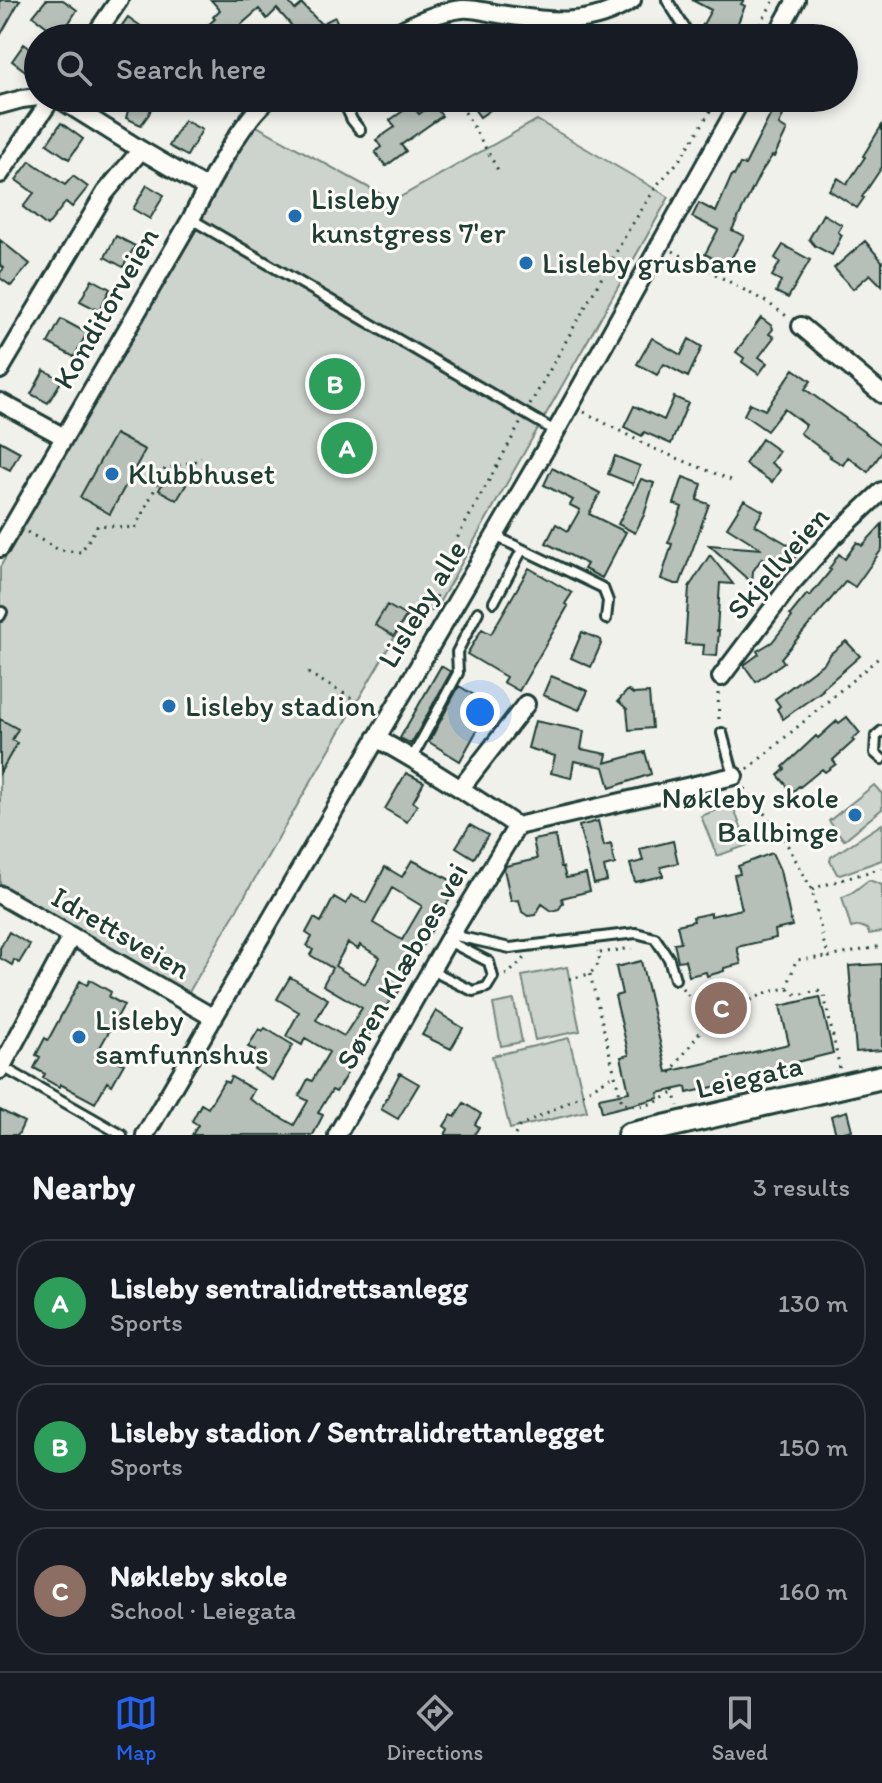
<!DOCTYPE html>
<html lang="en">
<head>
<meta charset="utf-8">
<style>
  body { margin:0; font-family:Itim,sans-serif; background:#20242c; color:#f1f3f6 }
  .you { position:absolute; left:480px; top:712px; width:28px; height:28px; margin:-20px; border:6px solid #fff; border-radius:50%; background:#1a73e8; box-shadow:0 0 0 12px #1a73e833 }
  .badge { display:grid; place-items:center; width:52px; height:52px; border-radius:50%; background:#2563eb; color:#fff; font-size:26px; font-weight:700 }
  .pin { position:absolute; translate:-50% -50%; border:4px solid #fff; box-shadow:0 2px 8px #0006 }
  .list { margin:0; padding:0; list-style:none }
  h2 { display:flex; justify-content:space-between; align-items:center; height:104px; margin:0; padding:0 32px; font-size:34px }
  h2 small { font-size:26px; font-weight:400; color:#9ea1a6 }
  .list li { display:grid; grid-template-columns:52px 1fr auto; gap:24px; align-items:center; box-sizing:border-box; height:128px; margin:0 16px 16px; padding:0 16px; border:2px solid #363941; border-radius:32px }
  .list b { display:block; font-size:30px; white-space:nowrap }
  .list p { margin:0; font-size:26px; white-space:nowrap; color:#9ea1a6 }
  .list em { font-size:26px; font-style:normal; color:#9ea1a6 }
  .icon { flex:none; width:44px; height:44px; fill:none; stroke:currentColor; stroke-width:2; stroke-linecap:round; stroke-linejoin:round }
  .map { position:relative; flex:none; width:882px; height:1135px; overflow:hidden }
  .search { position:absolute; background:#171b24; box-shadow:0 4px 12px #0003; left:24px; right:24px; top:24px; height:88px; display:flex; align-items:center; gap:20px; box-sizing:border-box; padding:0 28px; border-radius:44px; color:#9ea1a6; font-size:30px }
  .sheet { height:536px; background:#171b24 }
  nav { display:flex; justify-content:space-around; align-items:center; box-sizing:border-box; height:112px; border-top:2px solid #363941; background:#171b24; font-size:22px; color:#9ea1a6 }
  nav a { display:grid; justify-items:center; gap:4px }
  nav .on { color:#2563eb }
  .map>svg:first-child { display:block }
</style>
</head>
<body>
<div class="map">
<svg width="882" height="1135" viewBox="0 0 882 1135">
  <rect width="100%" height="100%" fill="#f0f1eb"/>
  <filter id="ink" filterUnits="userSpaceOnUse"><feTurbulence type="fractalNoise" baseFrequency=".0125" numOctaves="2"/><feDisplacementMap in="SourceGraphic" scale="16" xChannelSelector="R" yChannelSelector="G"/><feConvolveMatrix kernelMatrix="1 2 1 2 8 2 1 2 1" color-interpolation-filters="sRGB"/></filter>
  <g filter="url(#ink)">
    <!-- green -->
    <path fill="#cdd3cd" stroke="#768880" stroke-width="2" d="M537,120L669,197L435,610L405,619L188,994L0,883V567L255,125L393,201Z
      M874,785L882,794V809L844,840L829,821Z
      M732,804L748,845L717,856L701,816Z
      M882,824V860L840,875L837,874L830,861L831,857Z
      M869,880L882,885V932L869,934L867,929L860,926L851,928L842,897C854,894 859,886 869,880Z
      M567,967L580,1031L535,1040L522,976Z
      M514,1000L522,1042L501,1046L493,1004Z
      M569,1038L587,1111L510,1129L492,1056Z"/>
    <!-- building -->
    <path fill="#b6bfb8" stroke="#1f3d34" stroke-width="2" fill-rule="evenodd" d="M0,0H20L0,36Z
      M46,0H63L77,10L60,37L33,16Z
      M211,0H287L295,10L302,4L321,24L335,17L344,38H309L304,27L298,33L277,9L267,19L259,9L226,38H215L208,30V25L215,19L213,17L220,10Z
      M692,0H744L741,4L745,6L737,25L742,27L736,38H719L701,28L711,10Z
      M128,17L145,29L144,31L154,38H113Z
      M24,44L38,54V65L31,75L12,61Z
      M107,98H155L149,114L141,125L126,118L129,107Z
      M466,98H507L480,117Z
      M779,98H790L779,125L787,130L774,157L772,156L760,174L732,230L744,236L727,266L705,254L718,230L692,217L699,203L716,212L732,175L734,176L740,164L745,165Z
      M433,104L442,116L401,145L406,151L386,166L375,152L381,147L376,140L395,127L390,120L409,107L410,108L413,106L419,114Z
      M184,120L202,130L187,156L169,146Z
      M61,123L83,139L69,159L47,144Z
      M882,125V167L862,197L864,198L857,208L829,190L838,178L847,184L865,157L863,156Z
      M30,161L65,185L73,176L88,187L72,207L66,202L47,226L23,207L34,193L16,180Z
      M147,185L164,195L150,219L133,209Z
      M823,214L842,225L838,232L842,235L832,255L815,246L809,239Z
      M116,236L135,246L123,267L105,257Z
      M0,240L30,264L11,286L0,278V273L4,268L0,265Z
      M865,241L882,261V286L870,274L853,289L834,268Z
      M783,245L810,260L788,298L776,292L781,281L772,276L780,262L775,258Z
      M92,279L110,289L99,311L80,301Z
      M761,318L772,326L773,329L769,334L774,337L759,357L767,363L759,374L742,362L744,358L736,352Z
      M61,319L87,333L74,357L48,343Z
      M652,338L681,355L689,339L702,347L688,377L664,364L657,375L637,364Z
      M794,369L811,381L805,389L882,445V452L868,472L848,457L843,465L830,457L831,456L800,433L806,425L784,409L767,431L744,415L750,403L765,410Z
      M44,370L62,380L48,403L31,394Z
      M674,397L688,403L671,444L644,432L642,436L624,427L634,406L664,420Z
      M115,434L145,450L110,514L80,497Z
      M762,439L779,451L771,463L780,470L772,482L745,464Z
      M0,441L20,452L10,470L0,465Z
      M615,456L640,466L633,484L608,474Z
      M552,468L600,493L589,514L626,532L602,578L584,569L587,564L546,543L556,524L568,531L580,510L570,505L573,500L544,485Z
      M167,474L186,485L177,500L159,490Z
      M683,477L702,484L697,500L709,504L680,584H675L661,579L672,544L668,543L682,507L674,504Z
      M641,479L654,483L644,515L635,533L618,524Z
      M744,500L763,511L755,525L799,551L788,570L779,565L777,568L762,558L753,571L752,583L709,545L762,549L727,527Z
      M882,524V549L855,587L846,581L781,658L784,662L756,682L744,665L759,654L757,651L772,642L792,617L790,615L807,594L810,596L831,570L829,569L839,554L845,559L857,542L862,546Z
      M710,555L733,584L720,583L717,631H719L717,656L703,655L704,645L685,644L689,587Z
      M529,568L572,593L565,604L568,606L519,691L503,682L506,677L467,654L482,629L491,634Z
      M387,605L406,616L394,636L375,625Z
      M582,632L601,640L600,643L601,644L591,667L571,658Z
      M846,641L860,656L822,689L823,690L783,719L777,709L780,706L775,699L825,662L829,655Z
      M441,666L451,672L411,744L400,738Z
      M551,676L588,691L579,710L543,695Z
      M459,686L491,705L460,761L429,742Z
      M628,690L633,694L649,693L652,728L629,730L627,709L618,701Z
      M847,717L860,733L852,739L854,741L833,760L836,764L825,772L822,769L800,787L799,786L792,792L778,775L785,769L783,767L816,736L818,738L837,721L839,723Z
      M0,719L18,729L12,740L17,743L0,773Z
      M535,721L584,731L581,749L607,754L605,763L645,752L651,774L610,788L604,767L574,761L571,778L551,773L555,756L528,748Z
      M406,773L424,782L413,802L417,805L407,822L385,809Z
      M598,821L604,846L611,844L615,864L604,867L607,881L594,884L579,826Z
      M470,825L488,835L474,858L456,847Z
      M555,836L561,867H563L566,878L586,874L590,891L562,898L563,903L559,909L552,911L542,904L535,915L528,916L522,912L519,900L511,901L504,869L506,866L537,859L533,840Z
      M673,841L678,863L661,867L663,876L635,882L630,864L643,861L640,849Z
      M772,853L780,870L792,926L775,930L776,938L737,947L741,964L724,968V971L707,976L706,972L689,976L685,960L678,961L674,943L681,942L677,925L694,921L693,917L711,913V916L742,909L734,875L740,874L738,866Z
      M412,860L460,885L454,896L452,895L406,974L408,975L394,1000L391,999L336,1092L332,1090L318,1113L323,1115L313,1135H192L198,1125L192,1121L201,1104L208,1108L224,1081L228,1083L231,1077L254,1090L249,1099L294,1125L308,1101L299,1096L308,1079L312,1081L329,1052L305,1038L302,1045L286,1036L299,1012L277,999L290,977L328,999L316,1020L344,1036L362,1008L323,985L332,968L310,955L313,950L307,946L312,937L306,933L314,918L321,922L334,897L346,904L351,895L366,903L385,867L402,877ZM392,888L422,906L402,940L373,923ZM348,943L358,949L360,945L380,957L365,984L335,966Z
      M9,932L30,945L19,963L14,960L12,965L0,958V948Z
      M641,961L667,1072L789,1044L780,1006L820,997L833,1053L797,1062L798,1067L777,1072L778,1079L741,1088L739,1081L687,1093L686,1087L658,1093L659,1098L602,1112L599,1098L629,1092L621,1057L629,1055L615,996L622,994L616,967Z
      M882,964V1050L856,1052L849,966Z
      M90,980L111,992L109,997L124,1005L99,1049L119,1059L118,1061L124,1064L112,1085L107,1082L95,1103L60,1084L59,1087L43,1078L45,1074L34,1068L40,1057L36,1055L45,1038L48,1040L80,981L87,985Z
      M436,1011L463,1028L451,1049L422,1035Z
      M265,1028L293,1045L272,1080L254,1069L259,1060L252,1055L255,1050L248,1047L259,1029L263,1031Z
      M400,1073L419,1084L398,1119L381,1109Z
      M464,1103L481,1114L475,1124L479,1127L474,1135H445L448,1129L444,1126L451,1115L455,1117Z
      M0,1110L24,1122L18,1135H0Z
      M847,1111L852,1130L836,1134L831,1116Z"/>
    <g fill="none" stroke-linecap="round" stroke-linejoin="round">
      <!-- lane casing -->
      <g stroke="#1f3d34" stroke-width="14">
        <path id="lane" d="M667,0L691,38
          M342,98L352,120L360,130
          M191,219L555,431
          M495,536L603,588L608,601L606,619
          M494,602L522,550
          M0,616L2,612
          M882,731L876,736L875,753L882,759
          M722,733L734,776
          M412,758L458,673L457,652L478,612
          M452,935L510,948L636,933L655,938L669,959L675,979
          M431,970L473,991L487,987L493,977L489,962L448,941
          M1,1066L122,1135"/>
      </g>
      <!-- street casing -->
      <g stroke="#1f3d34" stroke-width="22">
        <path id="street" d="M93,38L119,0
          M386,38C410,26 434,12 462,9C473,8 487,12 499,14C548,21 588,29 632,0
          M775,38L796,0
          M58,98L141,150L206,188
          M0,105L22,99L38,97
          M0,174L52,98
          M801,326L882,394
          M0,370L105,193L141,150
          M0,402L64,437
          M0,548L191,219C207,187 242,118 270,98
          M721,677L791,584L832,538L882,491
          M461,788L526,704
          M517,826L734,776
          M0,895L214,1018
          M0,1070L71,937
          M145,1135L556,431L742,98
          M337,1135L451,935L517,826C471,795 425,765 376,738"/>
      </g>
      <!-- secondary casing -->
      <g stroke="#1f3d34" stroke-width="28">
        <path id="secondary" d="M629,1135L882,1077"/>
      </g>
      <!-- path -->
      <path stroke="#1f3d34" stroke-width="3" stroke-dasharray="2 6" stroke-linecap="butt" d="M444,29L448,38
        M752,38L774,0
        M457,98L498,170
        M673,251L768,303L788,317
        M530,405L628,231L658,184L678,162L696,135L718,98
        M584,412L652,448L731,480
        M27,532L59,550L81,552L98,525L135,528L165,469L196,461L201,457
        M435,605L442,566L521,422
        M308,673L357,701L375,708
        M718,693L719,721
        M748,769L882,655
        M744,788L783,837L812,890L823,940L829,957L882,946
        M812,890L821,886L882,868
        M600,953L632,948
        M590,974L622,1103C634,1108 650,1106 662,1099C666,1097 670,1094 675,1093
        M505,975L508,974L526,957
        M569,979L590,974L600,962L598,951
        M682,988L708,1019
        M787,988L796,960L827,957
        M670,1073L709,1020L768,992L787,988L797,995L818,991L824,995L840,1069
        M674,1090L678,1106
        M515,1135L519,1127L583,1094L613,1075"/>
      <!-- lane -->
      <use href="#lane" stroke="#fdfcf7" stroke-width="8"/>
      <!-- street -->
      <use href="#street" stroke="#fdfcf7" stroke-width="16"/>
      <!-- secondary -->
      <use href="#secondary" stroke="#fdfcf7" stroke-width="22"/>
    </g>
  </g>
  <!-- markers -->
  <g fill="#1f6fb2" stroke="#fdfcf7" stroke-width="3">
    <circle cx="295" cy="216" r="8"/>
    <circle cx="526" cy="263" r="8"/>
    <circle cx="112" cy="474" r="8"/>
    <circle cx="169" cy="706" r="8"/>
    <circle cx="855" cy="815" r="8"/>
    <circle cx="79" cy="1037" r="8"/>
  </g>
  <g text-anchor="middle" stroke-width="6" stroke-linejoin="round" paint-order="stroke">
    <!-- poi labels -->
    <g font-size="30" fill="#1f3d34" stroke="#fdfcf7" text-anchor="start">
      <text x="311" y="209">Lisleby<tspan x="311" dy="34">kunstgress 7'er</tspan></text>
      <text x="542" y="273">Lisleby grusbane</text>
      <text x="128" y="484">Klubbhuset</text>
      <text x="185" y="716">Lisleby stadion</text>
      <text x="839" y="808" text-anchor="end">Nøkleby skole<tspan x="839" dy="34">Ballbinge</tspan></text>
      <text x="95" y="1030">Lisleby<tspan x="95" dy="34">samfunnshus</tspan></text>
    </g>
    <!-- street labels -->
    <g font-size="30" fill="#1f3d34" stroke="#fdfcf7">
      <text transform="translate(106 308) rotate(-60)" y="10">Konditorveien</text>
      <text transform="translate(778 563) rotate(-49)" y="10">Skjellveien</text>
      <text transform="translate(422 604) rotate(-59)" y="10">Lisleby alle</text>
      <text transform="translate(121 933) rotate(30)" y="10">Idrettsveien</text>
      <text transform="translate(402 966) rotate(-60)" y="10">Søren Klæboes vei</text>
      <text transform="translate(749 1077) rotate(-13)" y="10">Leiegata</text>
    </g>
  </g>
</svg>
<div class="you"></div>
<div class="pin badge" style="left:347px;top:448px;background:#2e9e5b">A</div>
<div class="pin badge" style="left:335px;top:384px;background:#2e9e5b">B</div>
<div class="pin badge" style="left:721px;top:1008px;background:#8d6e63">C</div>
<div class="search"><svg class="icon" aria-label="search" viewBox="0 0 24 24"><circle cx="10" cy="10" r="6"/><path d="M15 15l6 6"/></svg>Search here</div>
</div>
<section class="sheet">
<h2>Nearby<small>3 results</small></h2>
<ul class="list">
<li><span class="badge" style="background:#2e9e5b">A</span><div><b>Lisleby sentralidrettsanlegg</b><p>Sports</p></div><em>130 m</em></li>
<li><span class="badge" style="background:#2e9e5b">B</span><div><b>Lisleby stadion / Sentralidrettanlegget</b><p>Sports</p></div><em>150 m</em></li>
<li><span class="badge" style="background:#8d6e63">C</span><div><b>Nøkleby skole</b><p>School · Leiegata</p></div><em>160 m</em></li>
</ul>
</section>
<nav>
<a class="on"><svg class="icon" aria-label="map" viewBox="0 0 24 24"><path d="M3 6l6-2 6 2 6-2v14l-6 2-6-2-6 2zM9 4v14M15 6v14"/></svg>Map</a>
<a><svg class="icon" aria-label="directions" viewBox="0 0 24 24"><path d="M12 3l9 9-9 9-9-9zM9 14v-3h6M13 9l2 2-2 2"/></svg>Directions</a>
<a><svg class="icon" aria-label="saved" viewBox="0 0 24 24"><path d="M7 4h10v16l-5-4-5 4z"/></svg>Saved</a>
</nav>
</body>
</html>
